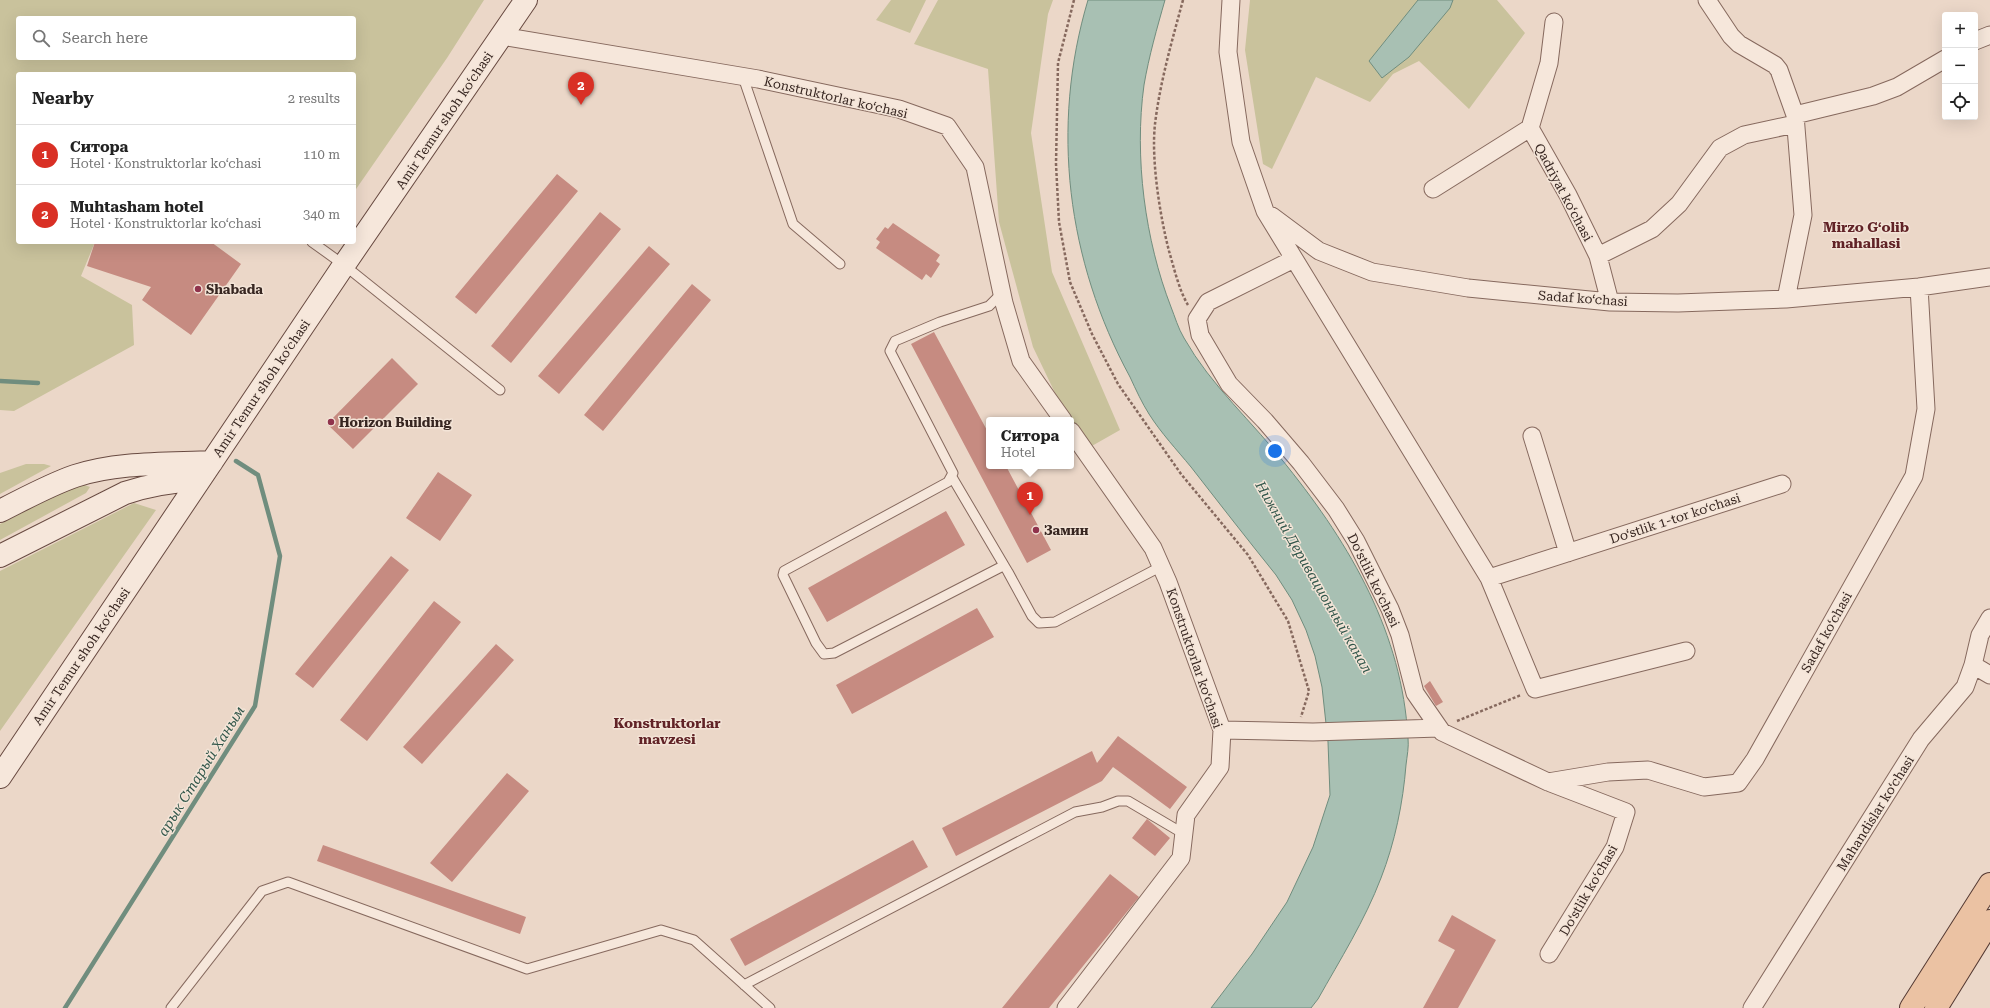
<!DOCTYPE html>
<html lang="en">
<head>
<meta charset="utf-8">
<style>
  body { margin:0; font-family:"Roboto Serif",serif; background:#f6f6f6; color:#222 }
  .controls { position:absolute; right:12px; top:12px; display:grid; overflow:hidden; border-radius:4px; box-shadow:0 4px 16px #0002 }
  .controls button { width:36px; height:36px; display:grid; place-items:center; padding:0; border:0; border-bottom:1px solid #e0e0e0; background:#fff; color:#222; font:20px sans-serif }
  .you { position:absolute; left:1275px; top:451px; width:14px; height:14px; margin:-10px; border:3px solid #fff; border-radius:50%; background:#1a73e8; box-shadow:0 0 0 6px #1a73e833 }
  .badge { display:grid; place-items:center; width:26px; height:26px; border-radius:50%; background:#d93025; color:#fff; font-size:13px; font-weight:700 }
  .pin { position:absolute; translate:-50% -33px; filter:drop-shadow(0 1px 2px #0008) }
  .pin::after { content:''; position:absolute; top:21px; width:14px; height:12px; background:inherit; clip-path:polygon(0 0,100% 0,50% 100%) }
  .popup { position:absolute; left:986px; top:417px; width:88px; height:52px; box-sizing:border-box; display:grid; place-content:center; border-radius:4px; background:#fff; filter:drop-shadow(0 1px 3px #0005); font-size:13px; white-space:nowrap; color:#767676 }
  .popup b { font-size:15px; color:#222 }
  .popup::after { content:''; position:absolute; left:50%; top:100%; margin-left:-8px; border:8px solid transparent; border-top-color:#fff }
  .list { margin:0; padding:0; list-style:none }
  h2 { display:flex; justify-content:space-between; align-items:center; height:52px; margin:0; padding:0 16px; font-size:17px }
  h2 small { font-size:13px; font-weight:400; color:#767676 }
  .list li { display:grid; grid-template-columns:26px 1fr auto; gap:12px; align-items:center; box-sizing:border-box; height:60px; padding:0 16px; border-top:1px solid #e0e0e0 }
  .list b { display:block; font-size:15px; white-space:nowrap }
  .list p { margin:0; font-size:13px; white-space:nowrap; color:#767676 }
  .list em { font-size:13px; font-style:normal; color:#767676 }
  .icon { flex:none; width:22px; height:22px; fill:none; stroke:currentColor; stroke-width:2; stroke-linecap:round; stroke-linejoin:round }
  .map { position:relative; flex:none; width:1990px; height:1008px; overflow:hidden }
  .search { position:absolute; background:#fff; box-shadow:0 4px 16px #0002; left:16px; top:16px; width:340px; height:44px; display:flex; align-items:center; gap:10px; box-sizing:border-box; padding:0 14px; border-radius:4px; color:#767676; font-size:15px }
  .panel { position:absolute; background:#fff; box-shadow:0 4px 16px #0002; left:16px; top:72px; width:340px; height:172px; border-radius:4px }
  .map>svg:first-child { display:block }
</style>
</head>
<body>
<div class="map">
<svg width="1990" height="1008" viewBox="0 0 1990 1008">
  <rect width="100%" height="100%" fill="#ebd7c8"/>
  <!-- green -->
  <path fill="#c9c29c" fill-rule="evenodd" d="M0,0H484L447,58L354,192V74H18V242H95L81,276L132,305L134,345L14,411L0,410ZM18,18H354V58H18Z
    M891,0H926L910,33L876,20Z
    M938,0H1053L1048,14L1031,133L1052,272L1120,430L1083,451L1071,427V420H1068L1033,347L999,222L988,69L914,44Z
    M1250,0H1497L1525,33L1469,109L1419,61L1393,74L1370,102L1316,77L1272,169L1263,164L1245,50Z
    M26,464H44L51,466L0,494V473Z
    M82,484L90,487L86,493L0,540V524L74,486Z
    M134,503L156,510L0,731V571Z"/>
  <!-- water -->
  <path fill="#a8c0b3" stroke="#708d7e" d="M1088,0H1165C1157,28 1149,56 1144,85C1134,157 1145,240 1171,307C1175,317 1178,328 1184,338C1211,386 1253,422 1287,466C1351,546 1402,633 1408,738C1409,747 1407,756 1406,765C1403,803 1395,842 1381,878C1365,920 1340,960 1318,999L1311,1008H1211L1252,954L1287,902L1313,847L1330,795L1328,742L1322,687L1315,656L1306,630L1292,600L1276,575C1247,539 1219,503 1191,467C1177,450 1161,433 1149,414C1142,403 1136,390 1130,377C1067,261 1050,127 1088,0Z
    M1418,0H1453L1450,8L1409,57L1382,78L1369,61Z"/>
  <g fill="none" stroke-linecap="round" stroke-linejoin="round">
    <!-- stream -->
    <path stroke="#708d7e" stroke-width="4.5" d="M0,381L38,383
      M65,1008L255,706L280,556L258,475L236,461"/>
  </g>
  <!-- building -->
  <path fill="#c68b81" d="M557,174L578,191L476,314L455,297Z
    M600,212L621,229L511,363L491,346Z
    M893,223L940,255L936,261L940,264L931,278L926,274L922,280L876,248L880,242L876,239L885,227L888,229Z
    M95,242H211L241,264L191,335L142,300L151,287L87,266Z
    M649,246L670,264L559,394L538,376Z
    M692,284L711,300L603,431L584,415Z
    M934,332L989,434V466H1006L1051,550L1027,563L911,344Z
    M392,358L418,384L353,449L327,424Z
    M438,472L472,495L440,541L406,518Z
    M946,511L965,545L827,622L808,588Z
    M391,556L409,570L313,688L295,674Z
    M434,601L461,622L367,741L340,720Z
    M977,608L994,637L852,714L836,685Z
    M496,644L514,660L422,764L403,747Z
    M1430,681L1443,702L1436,706L1424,686Z
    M1118,736L1187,787L1170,809L1113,767L1102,781L956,856L942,828L1092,751L1097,763Z
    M507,773L529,791L452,882L430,863Z
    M1147,819L1170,838L1155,856L1132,838Z
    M913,840L928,867L745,966L730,939Z
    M323,845L526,917L520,934L317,861Z
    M1110,874L1139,897L1049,1008H1002Z
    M1452,915L1496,940L1458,1008H1423L1455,950L1438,941Z"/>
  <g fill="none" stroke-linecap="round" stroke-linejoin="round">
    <!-- lane casing -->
    <g stroke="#86695e" stroke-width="11">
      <path id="lane" d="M743,77L793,224L840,264
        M312,242L344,265L500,390
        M1002,293L989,306L940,322L895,341L890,351L953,473L948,482L784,571L783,575L816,643L824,654L834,653L1001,567H1005L1008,572L1032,616L1039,623L1055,622L1162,566
        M952,477L1005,567
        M744,985L1075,812L1102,807L1118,801H1128L1184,834
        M171,1008L262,891L288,882L527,969L661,930L694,940L770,1008"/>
    </g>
    <!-- street casing -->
    <g stroke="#86695e" stroke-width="19">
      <path id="street" d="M1231,0L1228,52L1241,142L1265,211L1489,578L1535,689L1686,651
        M1707,0L1731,36L1739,44L1775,65L1779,70L1795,115L1803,215L1786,299
        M501,36L758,79L899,109L947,126L975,167L1004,303L1021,361L1063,420
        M1975,41L1990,35
        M1795,115L1873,96L1897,87L1945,59
        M1530,128L1568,195L1598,256L1610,302
        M1433,189L1530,128L1549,63L1554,22
        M1272,216L1319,251L1372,272L1468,288L1610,302L1678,303L1786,299L1919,287L1990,277
        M1598,256L1652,229L1679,204L1720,148L1744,135L1795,124
        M1294,259L1208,302L1197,319L1200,335L1229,384L1265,421L1301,463L1336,509L1356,541L1390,609L1400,635L1415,693L1442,732L1548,782L1626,812L1615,847L1549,954
        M1532,436L1568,553
        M1489,578L1782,484
        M1973,665L1990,675
        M1222,730L1313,732L1439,728
        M1548,782L1608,772L1648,770L1704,787L1738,783L1755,759L1914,476L1926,409L1919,287
        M1066,1008L1181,858L1186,815L1220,767L1222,730L1168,582L1153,548L1071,431
        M1752,1008L1921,739L1965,687L1973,665L1980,635L1990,618"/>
    </g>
    <!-- secondary casing -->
    <g stroke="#684a41" stroke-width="24">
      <path id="secondary" d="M0,511C24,499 49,485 75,476C117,462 167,464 212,462
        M0,556L125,493C149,485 174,481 199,480
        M0,777L344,265L526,0"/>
    </g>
    <!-- primary casing -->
    <g stroke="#543932" stroke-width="24">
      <path id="primary" d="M1911,1008L1990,884
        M1936,1008L1990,921"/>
    </g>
    <!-- path -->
    <path stroke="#86695e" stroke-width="2.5" stroke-dasharray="3 2" stroke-linecap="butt" d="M1074,0L1058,63L1056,164L1059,222L1070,282L1092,334L1118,384L1181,474L1248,555L1288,621L1309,691L1301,717
      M1183,0C1172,41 1160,82 1155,124C1151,160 1160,216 1169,251C1174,268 1179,290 1188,305
      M1457,721L1521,695"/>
    <!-- lane -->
    <use href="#lane" stroke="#f6e7db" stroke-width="9"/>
    <!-- street -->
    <use href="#street" stroke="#f6e7db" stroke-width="17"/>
    <!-- secondary -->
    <use href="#secondary" stroke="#f6e7db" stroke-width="22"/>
    <!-- primary -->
    <use href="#primary" stroke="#ebc2a3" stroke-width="22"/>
  </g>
  <!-- markers -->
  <g fill="#90334c" stroke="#f3e4d7" stroke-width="1.5">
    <circle cx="198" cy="289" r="4"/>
    <circle cx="331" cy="422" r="4"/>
    <circle cx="1036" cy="530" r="4"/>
  </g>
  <g text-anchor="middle" stroke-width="3" stroke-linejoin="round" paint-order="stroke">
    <!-- street labels -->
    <g font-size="13" fill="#372621" stroke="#f3e4d7">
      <text transform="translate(836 97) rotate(13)" y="5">Konstruktorlar ko‘chasi</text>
      <text transform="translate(444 120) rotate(-56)" y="5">Amir Temur shoh ko‘chasi</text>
      <text transform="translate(1564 192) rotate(62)" y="5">Qadriyat ko‘chasi</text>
      <text transform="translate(1583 298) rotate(4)" y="5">Sadaf ko‘chasi</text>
      <text transform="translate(261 388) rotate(-56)" y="5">Amir Temur shoh ko‘chasi</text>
      <text transform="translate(1675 518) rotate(-18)" y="5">Do‘stlik 1-tor ko‘chasi</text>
      <text transform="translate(1374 580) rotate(64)" y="5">Do‘stlik ko‘chasi</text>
      <text transform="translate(1826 632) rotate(-61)" y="5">Sadaf ko‘chasi</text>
      <text transform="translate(81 656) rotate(-56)" y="5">Amir Temur shoh ko‘chasi</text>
      <text transform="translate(1195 658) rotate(71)" y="5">Konstruktorlar ko‘chasi</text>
      <text transform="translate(1875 813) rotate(-58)" y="5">Mahandislar ko‘chasi</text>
      <text transform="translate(1588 890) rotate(-60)" y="5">Do‘stlik ko‘chasi</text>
    </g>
    <!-- poi labels -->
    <g font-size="13" font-weight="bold" fill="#372621" stroke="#f3e4d7" text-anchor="start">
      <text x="206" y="294">Shabada</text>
      <text x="339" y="427">Horizon Building</text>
      <text x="1044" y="535">Замин</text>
    </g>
    <!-- neighbourhood labels -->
    <g font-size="14" font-weight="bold" fill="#612327" stroke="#f3e4d7">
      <text x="1866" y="232">Mirzo Gʻolib<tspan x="1866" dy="16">mahallasi</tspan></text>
      <text x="667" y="728">Konstruktorlar<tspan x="667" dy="16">mavzesi</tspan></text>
    </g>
    <!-- water labels -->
    <g font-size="14" font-style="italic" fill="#31564a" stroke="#f3e4d7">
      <text transform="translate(1314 577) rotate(60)" y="5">Нижний Деривационный канал</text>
      <text transform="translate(201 771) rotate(-58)" y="5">арык Старый Ханым</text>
    </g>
  </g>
</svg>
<div class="controls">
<button>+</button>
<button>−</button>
<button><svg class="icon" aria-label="locate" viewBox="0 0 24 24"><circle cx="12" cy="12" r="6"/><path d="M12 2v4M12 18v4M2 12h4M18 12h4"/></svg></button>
</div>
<div class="you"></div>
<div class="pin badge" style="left:1030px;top:515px">1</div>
<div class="popup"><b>Ситора</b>Hotel</div>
<div class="pin badge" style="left:581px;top:105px">2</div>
<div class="search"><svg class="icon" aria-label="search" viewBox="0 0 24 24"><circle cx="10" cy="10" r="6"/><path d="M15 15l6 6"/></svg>Search here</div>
<section class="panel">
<h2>Nearby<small>2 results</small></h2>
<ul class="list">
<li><span class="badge">1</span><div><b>Ситора</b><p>Hotel · Konstruktorlar ko‘chasi</p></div><em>110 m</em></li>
<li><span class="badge">2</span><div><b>Muhtasham hotel</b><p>Hotel · Konstruktorlar ko‘chasi</p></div><em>340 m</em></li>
</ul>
</section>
</div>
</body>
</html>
